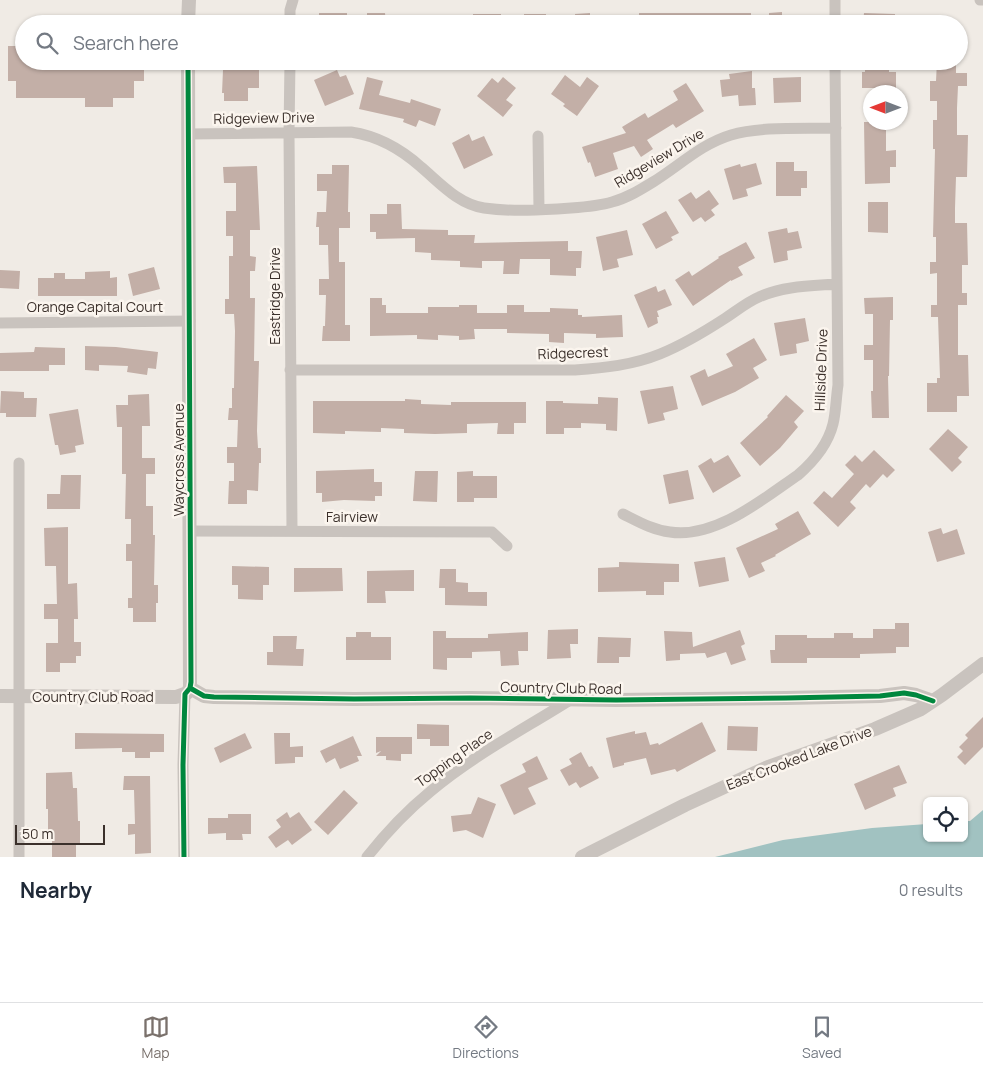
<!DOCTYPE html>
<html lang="en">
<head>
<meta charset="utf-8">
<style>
  body { margin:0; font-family:Manrope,sans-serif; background:#f2f2f3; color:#1f2937 }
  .controls { position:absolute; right:15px; bottom:15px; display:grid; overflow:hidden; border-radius:8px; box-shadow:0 1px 4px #0004 }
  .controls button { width:45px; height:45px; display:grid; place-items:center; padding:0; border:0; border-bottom:1px solid #e0e1e3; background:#fff; color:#1f2937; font:25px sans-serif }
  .compass { position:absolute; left:863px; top:85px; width:45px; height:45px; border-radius:50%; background:#fff; box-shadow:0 1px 4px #0004; rotate:270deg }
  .scale { position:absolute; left:15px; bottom:12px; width:90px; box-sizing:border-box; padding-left:5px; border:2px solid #3b302b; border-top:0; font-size:14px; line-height:18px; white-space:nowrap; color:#3b302b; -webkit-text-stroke:4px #fbf5ee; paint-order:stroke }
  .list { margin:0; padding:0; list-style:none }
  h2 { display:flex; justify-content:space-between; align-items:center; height:65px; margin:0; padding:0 20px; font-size:21px }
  h2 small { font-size:16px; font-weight:400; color:#747a83 }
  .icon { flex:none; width:28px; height:28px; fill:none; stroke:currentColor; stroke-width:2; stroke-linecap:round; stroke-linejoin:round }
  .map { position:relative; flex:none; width:983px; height:857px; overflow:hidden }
  .search { position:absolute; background:#fff; box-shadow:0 1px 4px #0004; left:15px; right:15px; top:15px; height:55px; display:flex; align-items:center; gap:12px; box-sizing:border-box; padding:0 18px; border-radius:28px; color:#747a83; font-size:19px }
  .sheet { height:145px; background:#fff }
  nav { display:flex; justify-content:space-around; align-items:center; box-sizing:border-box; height:70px; border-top:1px solid #e0e1e3; background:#fff; font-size:14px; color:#747a83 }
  nav a { display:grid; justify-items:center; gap:2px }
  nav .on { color:#7a716c }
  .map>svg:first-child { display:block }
</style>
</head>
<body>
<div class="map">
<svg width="983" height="857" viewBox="0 0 983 857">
  <rect width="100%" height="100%" fill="#f0ebe5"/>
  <!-- water -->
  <path fill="#a1c2c1" d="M983,810V857H715L783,840L872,828L927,824V838H964V821H970Z"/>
  <!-- building -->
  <path fill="#c3afa7" d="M782,12V24H769V13Z
    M319,13H347V24H319Z
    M367,13H385L386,24H367Z
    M590,13V24H576L575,14Z
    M639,13H751V24H639Z
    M864,13L895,14V24H863Z
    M473,14H501V24H473Z
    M524,14H546V24H524Z
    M8,46H24V61H144V81H134V98H113V107H85V98H16V81H8Z
    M865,61H889V72H896V88H862V72H865Z
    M937,61H956V73H967V86H958L957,108V135H968L967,177H956L955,208V223H967L968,265H962V293H967V305H958V355H968L969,396H957V412H927V383H937V378H940L938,317H931V305H937V273L930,274V262H936V237H933L935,149H933V120H937V101H930V81H936Z
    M223,70H259V88H248V101H224V93H222Z
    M337,70L340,77L346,75L354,94L325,106L314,80Z
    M752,71V88H755L756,105L739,106L738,95L722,97L720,80L730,79L729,74Z
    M565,75L580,87L587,77L599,86L577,116L563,106L565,104L551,94Z
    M367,77L383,81L379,95L410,103L411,99L441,109L435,126L419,120L416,127L403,122L404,119L359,109Z
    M503,77L516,88L506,100L513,105L503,117L477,96L492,78L498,83Z
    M801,77V102L774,103L773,78Z
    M686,83L704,111L676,128L673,124L647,140L653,149L641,157L634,146L613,153L618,169L595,177L590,162L588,163L582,147L626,133L622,127L645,113L648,118L678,100L673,91Z
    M864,122H886V151L896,150V167H890V183L865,184Z
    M469,134L472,141L484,136L493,155L464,169L452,143Z
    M776,162H794V171H807V188H801V196H776Z
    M756,163L762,184L746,189L748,196L733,200L724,169L740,164L741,167Z
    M332,165H349L348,212H350V228H339V262H345V325H350V341H322L323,326H325L326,295H319V279H329L328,245H319V227H316L317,212H326L327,191H317V174H332Z
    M257,166L260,230H250V256L256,257L255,271H250V298H255L254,361H259L257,431L258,448H261V463H259L258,491L247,490V504H228L229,481H234V463H227V447H237L238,420H228L229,408H232V388H234L235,331L234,314H225V299H229V256H233V236H226V211H236V183H224L223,167Z
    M709,190L719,204L711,210L715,215L705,222L701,217L693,222L678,200L691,192L696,199Z
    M868,202H888V233L868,232Z
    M387,204H401L402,229L448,230V235H475L474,243L568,241V251H582L581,268H576V276L550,275V259H520L519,274H503L504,261H482V268L460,267V261L431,260V253L415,252V238L376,239V232H370V214H387Z
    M666,211L679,233L671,237L673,240L656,249L642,224Z
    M787,228L788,233L798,231L802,248L787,251L788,260L774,263L768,232Z
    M627,230L633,255L617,259L619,267L603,271L596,237Z
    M746,242L755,258L738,267L743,275L731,281V280L693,306L675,280L689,271L692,276L719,258L718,257Z
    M154,267L160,289L133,296L128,274Z
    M0,270L20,271L19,289L0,288Z
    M110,271V278L117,277V296H38V278H54V273H65V279H85V272Z
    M656,286L658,292L665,289L672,305L657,311L659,317H657L658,323L648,328L634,295Z
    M893,297V320H890L889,376H888L889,418H872L871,391H873V360H864V345H873V314H865L864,298Z
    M370,298H382V305H386V313H428V307H459V305H477V313H507V305H524V312H550V308L578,309V315H582V317L622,315L623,337L596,338V334L564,333V343L549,342V334L507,333V329H474L475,339L459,340V336L438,335V340L417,339V335L370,336Z
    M805,318L809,341L796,344L797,353L780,356L774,323Z
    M754,338L767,360L753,368L759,378L735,392L702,406L690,376L705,369L708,377L733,366L726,354Z
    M85,346L116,347L158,352L156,369L148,368L147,375L127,372L128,366L99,365V371L85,370Z
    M35,347L65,348V365H49V371H0V353L34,352Z
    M673,386L678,409L663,413L665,420L648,424L640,391Z
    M1,391L24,392V398H37L36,417H6V413H0Z
    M149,394L150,426H142V458H155V474H146V506H153V535H155L154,585H158V603H156V622H133V608H128V598H132V561H126V544H131V519H125L126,474H122V427H117L116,405H128V395Z
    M786,395L804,411L794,422L798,427L780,448L760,466L740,443L768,417L767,416Z
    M598,397L618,398L617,431L606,430V424L581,423V428H564V434H546V401H563V403L598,404Z
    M405,399L421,400V404L451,405V402H526V423H514V434H497L498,423L467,424V433L435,434L404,433V429L381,428V432L345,431V434L313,433V401H405Z
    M78,409L84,444L75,446L76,452L60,455L58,445H55L49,414Z
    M948,429L968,447L958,458L962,462L952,472L929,449Z
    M874,450L895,470L887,478L883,474L870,488L866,484L850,502L856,508L838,527L813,503L824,491L832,498L854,474L845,465L855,455L862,462Z
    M728,455L741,476L713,493L698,466L711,458L714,463Z
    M374,469V482H382V496H375V501L344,500L322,502V493H316V471Z
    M688,470L694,499L669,504L663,475Z
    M415,471H438L437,502L413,501Z
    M473,471V476H497V498H474V502H457V472Z
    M61,475H81L80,509H47V494H60Z
    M798,511L811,534L775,555L776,556L761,563L765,571L749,578L736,548L778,529L775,524Z
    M68,527V584L77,583L78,619H74V642H81V656H76V663H60V672H46V643H58V619H44V604H57L56,566H45L44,528Z
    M941,528L943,534L957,529L965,554L937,562L928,532Z
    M725,557L729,581L699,587L694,562Z
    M619,562L679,564V582H664V595H646V591L598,592V568L619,567Z
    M232,566L269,567V585H263V600L238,599V585H232Z
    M294,568H342L343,591L294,592Z
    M440,569H456V582L468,583V592H487V606L445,605V588H439Z
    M414,570V591H385L386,603H367V571Z
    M895,623H909V647H896V653L860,654V658H807V663H771L770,650H775V635H807V638H834V633H853V638H873V629H895Z
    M578,629V644H570L571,658L547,659L548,630Z
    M740,630L745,644L741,646L746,660L731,665L726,652L707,658L705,653L680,654V660L666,661L664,631L692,632L693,647Z
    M433,631H446V638H488V634L528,632V651H518L519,665L501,666L500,651L472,652V658H447V670L433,669Z
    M356,632H371V637H391V660H346V637H356Z
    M273,636H297L296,649H304L303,666L267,665V652H273Z
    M598,637L631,638L630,657H619V663H597Z
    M983,717V747L965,765L957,757L963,751L959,747L968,738L965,735Z
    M702,722L716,751L677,772L675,769L651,775L646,758L624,763V765L613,768L606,738L635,731V734L646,732L650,745L658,743L659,745Z
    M417,724L449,725V746H430V739H417Z
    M728,726L758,727L757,751L727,750Z
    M75,733L164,734V752H150V758H135V752H122V748L75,749Z
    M245,733L252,748L220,763L214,748Z
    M274,733H290V747L303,746V757H295V763L275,764Z
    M353,736L362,756H357L359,761L340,769L335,758L326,763L320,751Z
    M376,737H412V754H401V761L386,760V756H376L381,751L376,753Z
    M581,752L589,767L592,766L599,778L580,788L576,782L569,786L560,770L572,764L569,759Z
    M537,756L548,779L528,788L536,804L514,815L500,785L526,772L522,764Z
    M899,765L907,783L893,788L896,796L865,810L854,784Z
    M72,772L73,788H77L78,821H80V844H76V857H52V835H48V809H46V773Z
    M124,776H150L151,853L135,854V834L128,835V824H135L134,790H123Z
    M344,790L358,803L328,835L314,822Z
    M478,797L496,804L483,838L466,830L453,832L451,816L471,814Z
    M287,812L290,818L299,812L312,830L292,845L288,840L276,848L268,837L281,827L276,820Z
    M228,814H251V834H242L243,840H226V833L208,834V818H228Z"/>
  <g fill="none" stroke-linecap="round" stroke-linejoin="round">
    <!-- minor -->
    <path stroke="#c9c3be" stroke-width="11" d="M835,0V24
      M980,0H983
      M290,24V10L293,0
      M290,61L289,133L292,531
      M189,134L351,132C378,136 401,149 421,167C440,183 458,204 484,208C513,212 542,210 571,208C585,207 599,206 612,202C627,198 640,190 653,182C679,166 701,144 731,135C761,126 804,129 836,128
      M538,136L539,210
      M1,323L190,321
      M290,370H575C604,368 633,365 660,354C682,345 704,332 724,319C735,312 747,302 759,297C783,286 811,286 837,284
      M19,463V857
      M623,514C639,522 653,530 670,532C715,539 763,499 798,475C813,462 828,444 833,424C836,412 836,398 838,385L835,61
      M191,531L492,532L507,546
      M184,857L183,765L185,694
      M367,857C385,834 409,809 431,791C474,755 524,729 570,700"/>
    <!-- tertiary -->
    <path stroke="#c9c3be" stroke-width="14" d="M188,24L189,0
      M190,688L204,696L214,697L354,699L470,698L616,700L786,698L880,696L904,693L916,695L933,701
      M0,696L176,697L187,693L190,688L188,61
      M582,857L685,805L768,767L875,729L921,709L942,695L983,664"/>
    <!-- cycleway casing -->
    <g stroke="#fbf5ee" stroke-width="8">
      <path id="cycleway" d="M190,688L204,696L214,697L354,699L470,698L616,700L786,698L880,696L904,693L916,695L933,701
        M184,857L183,765L185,694L190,688L191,682L188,61"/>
    </g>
    <!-- cycleway -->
    <use href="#cycleway" stroke="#00873e" stroke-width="5"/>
  </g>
  <g text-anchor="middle" stroke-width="5" stroke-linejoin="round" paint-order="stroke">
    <!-- street labels -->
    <g font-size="14" fill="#3b302b" stroke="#fbf5ee">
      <text transform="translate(264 118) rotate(-1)" y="5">Ridgeview Drive</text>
      <text transform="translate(659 158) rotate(-31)" y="5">Ridgeview Drive</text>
      <text transform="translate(275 296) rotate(-90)" y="5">Eastridge Drive</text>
      <text x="95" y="312">Orange Capital Court</text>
      <text transform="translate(573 353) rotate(-2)" y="5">Ridgecrest</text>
      <text transform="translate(821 370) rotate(-88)" y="5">Hillside Drive</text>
      <text transform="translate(179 460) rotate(-90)" y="5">Waycross Avenue</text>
      <text x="352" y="522">Fairview</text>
      <text transform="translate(561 688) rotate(1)" y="5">Country Club Road</text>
      <text x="93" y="702">Country Club Road</text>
      <text transform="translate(454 758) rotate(-35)" y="5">Topping Place</text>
      <text transform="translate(799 758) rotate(-21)" y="5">East Crooked Lake Drive</text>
    </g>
  </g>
</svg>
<div class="controls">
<button><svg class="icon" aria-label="locate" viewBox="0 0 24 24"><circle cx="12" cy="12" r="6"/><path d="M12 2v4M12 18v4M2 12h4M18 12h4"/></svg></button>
</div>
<svg class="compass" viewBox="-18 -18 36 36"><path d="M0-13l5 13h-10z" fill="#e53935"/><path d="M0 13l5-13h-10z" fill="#747a83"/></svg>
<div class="scale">50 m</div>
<div class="search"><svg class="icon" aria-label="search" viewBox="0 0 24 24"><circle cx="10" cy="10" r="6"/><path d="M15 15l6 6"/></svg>Search here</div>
</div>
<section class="sheet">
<h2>Nearby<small>0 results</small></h2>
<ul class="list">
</ul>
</section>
<nav>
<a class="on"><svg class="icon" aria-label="map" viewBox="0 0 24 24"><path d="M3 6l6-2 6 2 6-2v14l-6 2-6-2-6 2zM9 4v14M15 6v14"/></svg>Map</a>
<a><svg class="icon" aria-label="directions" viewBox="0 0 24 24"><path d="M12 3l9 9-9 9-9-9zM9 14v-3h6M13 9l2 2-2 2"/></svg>Directions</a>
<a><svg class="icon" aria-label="saved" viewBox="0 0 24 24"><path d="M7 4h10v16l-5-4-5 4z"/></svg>Saved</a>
</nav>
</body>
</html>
